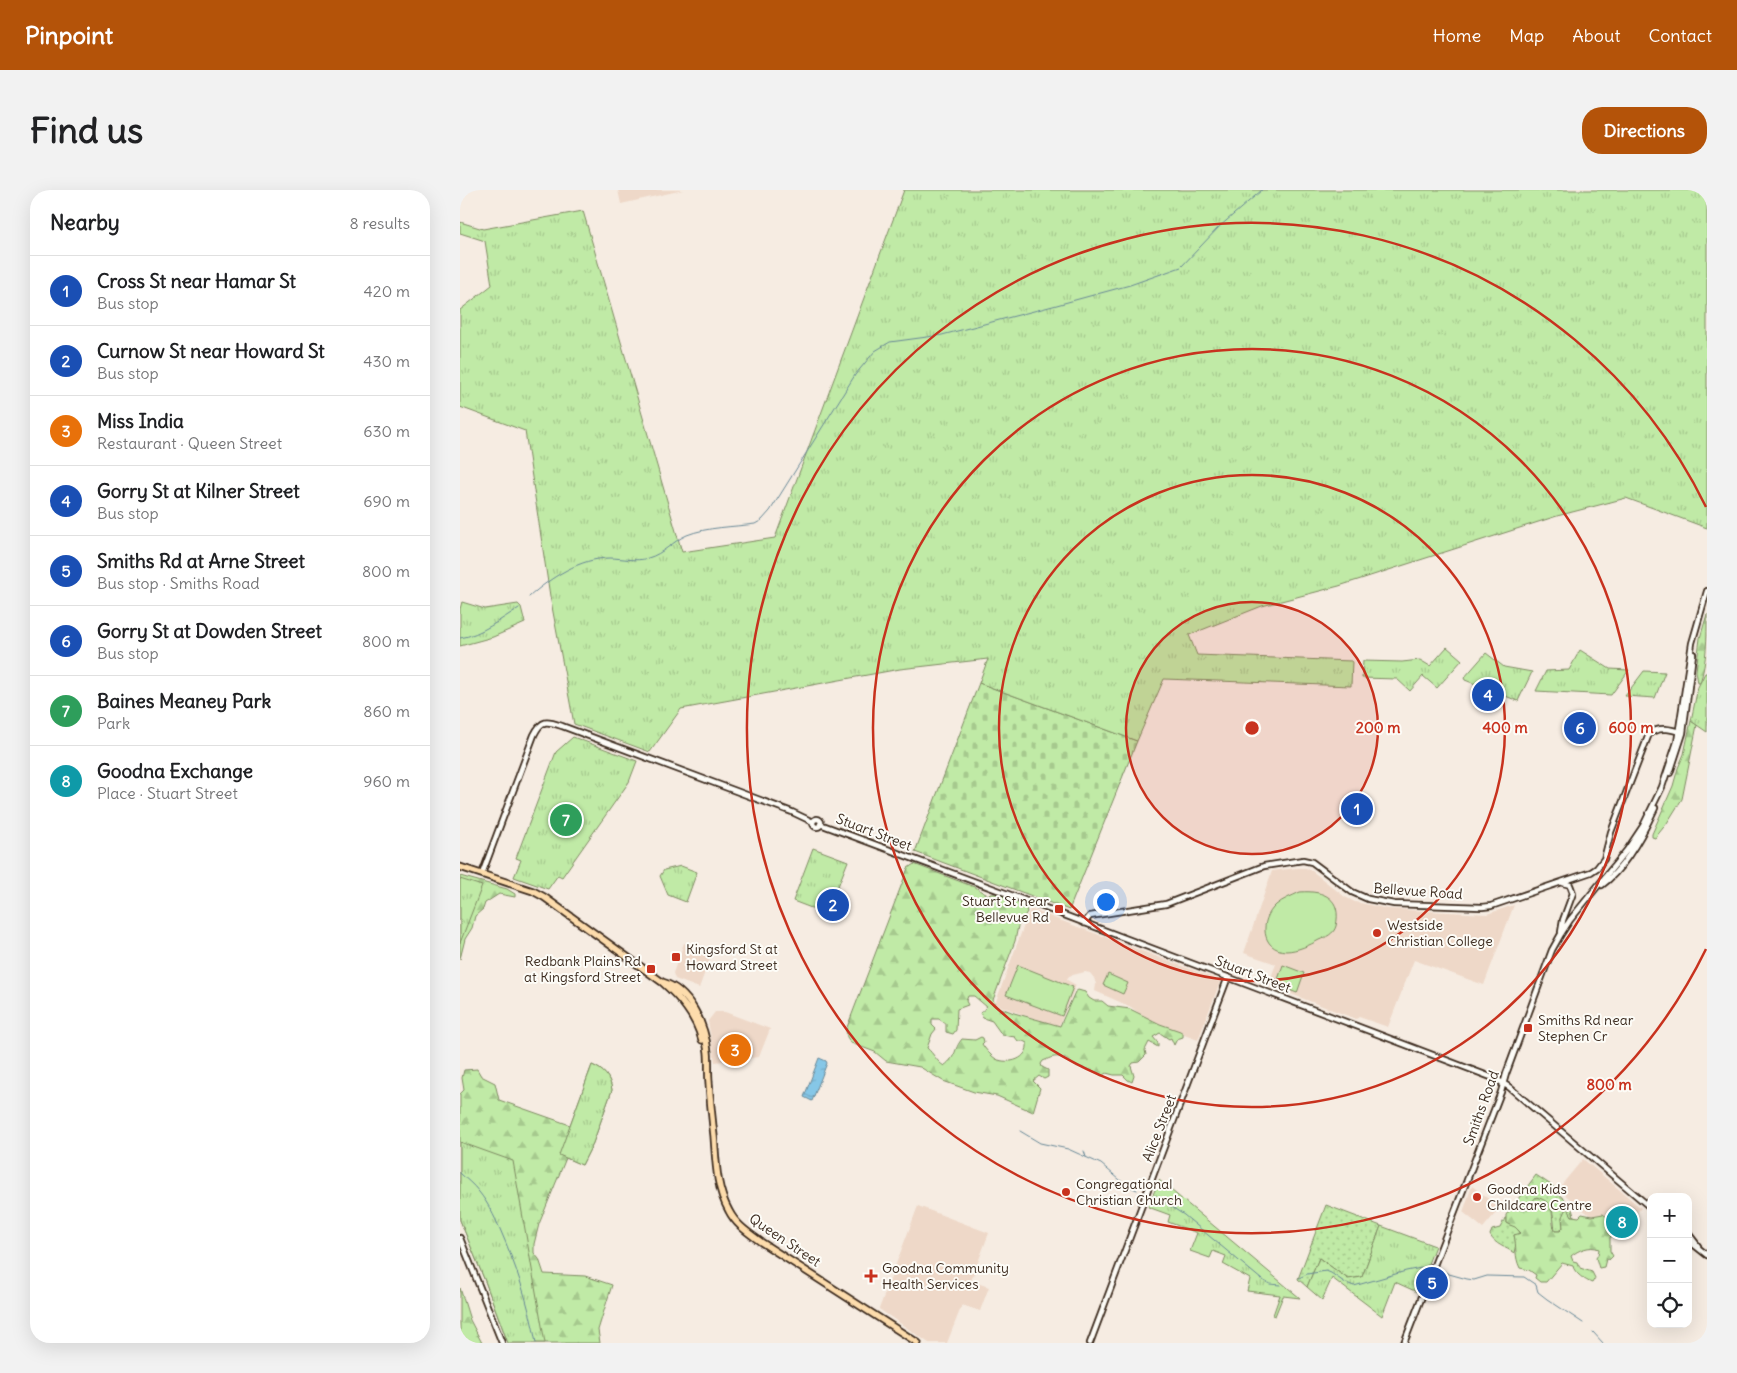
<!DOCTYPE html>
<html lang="en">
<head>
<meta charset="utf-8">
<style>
  body { margin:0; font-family:Delius,sans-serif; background:#f2f2f2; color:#202124 }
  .controls { position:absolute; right:15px; bottom:15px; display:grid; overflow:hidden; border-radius:10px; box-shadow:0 5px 20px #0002 }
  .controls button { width:45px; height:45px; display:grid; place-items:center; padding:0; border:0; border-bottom:1px solid #e0e0e0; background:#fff; color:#202124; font:25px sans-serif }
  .you { position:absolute; left:645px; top:711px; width:18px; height:18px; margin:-12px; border:4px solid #fff; border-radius:50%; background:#1a73e8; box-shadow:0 0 0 8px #1a73e833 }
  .badge { display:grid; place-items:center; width:32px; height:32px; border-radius:50%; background:#b45309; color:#fff; font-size:16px; font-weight:700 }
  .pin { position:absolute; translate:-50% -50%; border:2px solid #fff; box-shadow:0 1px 5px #0006 }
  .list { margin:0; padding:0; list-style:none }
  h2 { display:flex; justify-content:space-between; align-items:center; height:65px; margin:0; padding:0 20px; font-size:21px }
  h2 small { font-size:16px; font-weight:400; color:#757577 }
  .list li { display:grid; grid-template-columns:32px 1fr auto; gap:15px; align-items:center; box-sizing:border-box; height:70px; padding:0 20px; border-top:1px solid #e0e0e0 }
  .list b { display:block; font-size:19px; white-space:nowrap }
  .list p { margin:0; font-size:16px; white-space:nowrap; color:#757577 }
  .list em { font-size:16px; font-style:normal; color:#757577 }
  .icon { flex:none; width:28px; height:28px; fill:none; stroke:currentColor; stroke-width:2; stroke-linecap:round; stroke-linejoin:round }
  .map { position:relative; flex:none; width:1247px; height:1153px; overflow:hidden; border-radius:20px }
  header { display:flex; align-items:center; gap:30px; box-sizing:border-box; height:70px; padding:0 25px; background:#b45309; color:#fff }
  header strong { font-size:24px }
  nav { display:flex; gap:28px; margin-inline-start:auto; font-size:18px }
  .intro { display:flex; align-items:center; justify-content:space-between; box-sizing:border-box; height:120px; padding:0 30px }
  h1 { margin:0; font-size:35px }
  .button { padding:12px 22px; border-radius:20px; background:#b45309; color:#fff; font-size:18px; font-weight:700 }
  main { display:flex; gap:30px; padding:0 30px }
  aside { flex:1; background:#fff; border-radius:20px; box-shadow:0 5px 20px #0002 }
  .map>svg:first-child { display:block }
</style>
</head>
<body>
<header>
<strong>Pinpoint</strong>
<nav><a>Home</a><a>Map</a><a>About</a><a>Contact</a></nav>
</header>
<div class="intro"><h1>Find us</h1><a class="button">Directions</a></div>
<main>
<aside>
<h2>Nearby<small>8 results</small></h2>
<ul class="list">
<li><span class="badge" style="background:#1a4fb4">1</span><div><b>Cross St near Hamar St</b><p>Bus stop</p></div><em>420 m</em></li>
<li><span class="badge" style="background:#1a4fb4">2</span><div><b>Curnow St near Howard St</b><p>Bus stop</p></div><em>430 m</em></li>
<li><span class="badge" style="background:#e8710a">3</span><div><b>Miss India</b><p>Restaurant · Queen Street</p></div><em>630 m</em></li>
<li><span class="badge" style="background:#1a4fb4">4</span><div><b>Gorry St at Kilner Street</b><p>Bus stop</p></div><em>690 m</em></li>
<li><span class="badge" style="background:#1a4fb4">5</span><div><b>Smiths Rd at Arne Street</b><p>Bus stop · Smiths Road</p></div><em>800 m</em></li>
<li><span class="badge" style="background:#1a4fb4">6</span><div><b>Gorry St at Dowden Street</b><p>Bus stop</p></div><em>800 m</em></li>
<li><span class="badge" style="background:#2e9e5b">7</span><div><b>Baines Meaney Park</b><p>Park</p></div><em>860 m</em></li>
<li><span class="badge" style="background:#0f9aa8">8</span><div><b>Goodna Exchange</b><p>Place · Stuart Street</p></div><em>960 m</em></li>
</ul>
</aside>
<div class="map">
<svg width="1247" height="1153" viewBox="0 0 1247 1153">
  <defs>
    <pattern id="grass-dots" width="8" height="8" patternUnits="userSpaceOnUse" patternTransform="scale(1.25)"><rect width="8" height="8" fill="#c0eaa6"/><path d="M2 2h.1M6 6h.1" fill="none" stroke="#a6c98e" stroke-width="1.8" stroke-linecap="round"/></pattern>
    <pattern id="forest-firs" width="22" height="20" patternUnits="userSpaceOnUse" patternTransform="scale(1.25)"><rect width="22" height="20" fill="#c0eaa6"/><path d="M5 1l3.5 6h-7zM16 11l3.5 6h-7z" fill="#a6c98e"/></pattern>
    <pattern id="cemetery-stones" width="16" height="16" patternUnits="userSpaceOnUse" patternTransform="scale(1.25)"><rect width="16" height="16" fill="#c0eaa6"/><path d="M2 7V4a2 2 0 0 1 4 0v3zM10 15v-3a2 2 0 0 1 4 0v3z" fill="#a6c98e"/></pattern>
    <pattern id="park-tufts" width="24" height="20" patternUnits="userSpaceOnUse" patternTransform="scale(1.25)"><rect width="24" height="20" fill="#c0eaa6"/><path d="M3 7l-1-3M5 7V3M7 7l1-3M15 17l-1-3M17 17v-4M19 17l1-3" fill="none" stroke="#a6c98e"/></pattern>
    <pattern id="water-ripples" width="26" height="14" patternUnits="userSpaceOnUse" patternTransform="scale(1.25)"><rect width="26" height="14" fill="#86c7e7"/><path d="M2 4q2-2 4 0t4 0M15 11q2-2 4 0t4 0" fill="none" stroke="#75abc6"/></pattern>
  </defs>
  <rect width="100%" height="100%" fill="#f6ece2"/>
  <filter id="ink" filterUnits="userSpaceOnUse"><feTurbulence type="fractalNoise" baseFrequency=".02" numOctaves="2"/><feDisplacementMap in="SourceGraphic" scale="10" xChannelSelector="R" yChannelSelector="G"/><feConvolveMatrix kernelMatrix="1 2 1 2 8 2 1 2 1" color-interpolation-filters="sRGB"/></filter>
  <g filter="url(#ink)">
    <!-- built -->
    <path fill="#eed8c8" d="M158,0H223L161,14Z
      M837,678H846L852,681L885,707L895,712L929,719L1027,724L1054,715L1024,795L954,770L928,837L899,827L896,829L808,795L816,774L784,763L812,681Z
      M570,719L759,790L760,792L738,850L691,833L671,817L635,801L636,794L634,788L630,783L625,782L609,786L607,790L616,795L598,838L535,814Z
      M224,753L252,763L239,798L215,789L213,783Z
      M255,822H265L310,839L299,867L255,872L248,831Z
      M1123,969L1181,1018L1163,1040L1143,1024L1137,1031L1098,999Z
      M1012,996L1040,1018L1023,1038L1003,1022Z
      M458,1016L529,1043L511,1091L529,1097L520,1121L502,1115L487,1153H469L419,1119Z"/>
    <!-- grass -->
    <path fill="url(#grass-dots)" stroke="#7e8a62" d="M1076,985L1094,997C1098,1009 1110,1007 1114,1026H1112L1108,1020L1102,1027L1103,1037L1100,1041H1095L1093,1024L1089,1014L1052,1017Z
      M866,1015L921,1036L902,1087L888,1089L859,1068L847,1097L838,1089Z
      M1045,1028H1046V1033L1050,1035L1055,1036L1061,1044L1054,1045L1056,1054L1054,1063C1046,1057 1035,1055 1030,1045L1032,1040L1040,1038Z"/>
    <!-- forest -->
    <path fill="url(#forest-firs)" stroke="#7e8a62" fill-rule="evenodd" d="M1247,424C1247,447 1247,471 1240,493H1238L1236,481L1240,448Z
      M1231,531L1237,535L1222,609L1207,633L1195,648L1192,647V644L1213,596L1218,578L1224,564Z
      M454,674L517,698L522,702L528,705C539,700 558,711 566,718L567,722L558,736L555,751L533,810L536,816L554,823L600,836L615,802L618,800L625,802L629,808L634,811H642L648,816L670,819L700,834L720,841L723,843V847L717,849L714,855L711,848L709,849L700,843L693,847L698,853V857L689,852L685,860L686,865L679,872L673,873L671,876L674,886L672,892L668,890L663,885H654L646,883L642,886C635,878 622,880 613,874C608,871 606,868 599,867C593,866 588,869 583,871L581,874L582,877L588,880V887L584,889L579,886L573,891L580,898L573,922L537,906L514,902L483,891L460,877L426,871L415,862L391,853L387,847L386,840L448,678ZM508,806H514L527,817L520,823L523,828L532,831L542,845L555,847L558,851H563L567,853C569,869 549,875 536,869C531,866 525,859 522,854L524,852L523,848L521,847L515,850L502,849C493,860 498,865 484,876C476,871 474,864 467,858L472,844L476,839L472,835V829H479L486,834V842L493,844L496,840L497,819L508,815L506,811Z
      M0,686L47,699L55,704V707L39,704L25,713L23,719L15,726L12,738L5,749L0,769Z
      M132,875C144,880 150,887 152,900L133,953L122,975L106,968L79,1034L74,1054V1063L79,1069L84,1084L125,1086L152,1095L138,1140L140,1153H48L25,1091L0,1030V904L4,900L2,888L4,880L17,879L21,886L35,893L39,910L110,935Z
      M1076,1007C1099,1013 1089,1027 1095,1041H1100L1103,1038L1102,1027L1105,1020L1108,1019L1112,1026L1119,1027L1122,1024L1132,1026L1143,1024L1160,1038L1161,1041L1158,1045L1150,1047V1061L1153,1066L1149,1070L1146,1069L1144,1077L1139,1078L1136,1068L1138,1065L1139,1059C1130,1055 1118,1060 1111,1066L1113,1071L1117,1072L1120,1078L1132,1082L1135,1088L1132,1093C1126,1091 1114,1083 1113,1076L1102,1073L1086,1092H1080L1075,1088L1076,1085L1069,1080L1060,1078C1054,1066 1057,1057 1054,1045L1061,1043L1055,1037L1050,1035L1046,1033V1025L1052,1017H1060L1063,1014L1067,1016L1073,1015L1072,1012Z
      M0,1098L10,1130L22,1153H0Z"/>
    <!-- cemetery -->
    <path fill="url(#cemetery-stones)" stroke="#7e8a62" d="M519,493L677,551L609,720L455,662Z"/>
    <!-- park -->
    <path fill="url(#park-tufts)" stroke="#7e8a62" d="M444,0H1247V338L1166,308L1097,326L879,396L802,416L729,445L737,465L892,471L891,496L704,489L677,551L519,493L528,469L440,479L221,519L190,562L114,534L90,406L65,241L0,217V120L32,95L25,51L0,43V32L23,39L123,21L222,362L315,348Z
      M2,412L25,419L58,414L61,417L65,433L33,447L0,456V419Z
      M987,457L1002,470L977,498L963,486L950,501L937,489L902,488L903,471L942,472L960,470L970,476Z
      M1120,460L1150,479L1169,480L1151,505L1076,501L1086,481L1109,480Z
      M1026,463L1044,477L1072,482L1058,511L1005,490L1004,488Z
      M1184,481L1205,482L1195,508L1165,506Z
      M1245,483H1247V542L1231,531L1238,497Z
      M113,547L177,571L169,592L102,687L98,685L88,699L54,687L61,670L56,668L96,562Z
      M353,658L388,671L367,724L333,711Z
      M221,676L237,682L226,712L208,705L200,686L204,680Z
      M0,689L22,696L0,753Z
      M132,875C144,880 150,887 152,900L133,953L122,975L99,965Z
      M0,952L53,971L85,1153H48L25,1091L0,1030Z
      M699,990L840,1108L823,1106L815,1126L813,1125L820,1105L787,1101L790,1089L763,1074L766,1066L753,1061L750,1068L730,1061L737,1043L708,1032L710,1025L688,1017Z
      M921,1036L975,1056L957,1102L935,1092L922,1126L872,1088L862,1110L847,1097L859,1068L888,1089L902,1087Z"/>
    <!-- pitch -->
    <path fill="#c0eaa6" stroke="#7e8a62" d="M840,702C865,700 882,709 876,736C874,744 866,747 859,750C850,755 837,761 826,761C801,760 799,730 816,715C823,709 832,706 840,702Z
      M558,775L613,797L602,826L546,805Z
      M823,775L844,783L837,803L816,795Z
      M648,784L668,793L663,804L643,795Z"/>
    <!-- water -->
    <path fill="url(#water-ripples)" stroke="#688897" d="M359,868L366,871L367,873L352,911L344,907Z"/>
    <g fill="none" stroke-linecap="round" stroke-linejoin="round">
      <!-- stream -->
      <path stroke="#688897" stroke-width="1" d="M69,407C90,388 120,368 150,368C162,368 176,372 188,368C203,364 213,351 227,345C247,337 273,337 295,334L302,330L310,321L395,185L415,161L430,152L482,145L593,116L670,95L721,77L759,37L802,0
        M0,448C21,445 41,429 59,418
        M560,941L580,953L608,959L641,974L666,995L677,1000
        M624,961L626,967
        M0,983C6,989 14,995 19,1002C28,1013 34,1026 40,1039C56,1076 69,1113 76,1153
        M695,1006L724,1025L802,1090L810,1094L820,1095
        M979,1079L989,1084L1007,1089L1014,1090L1027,1086L1064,1087L1076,1095L1078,1102L1087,1109L1123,1133
        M839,1088L847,1084L866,1081L871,1083L884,1092L894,1096L946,1081L966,1077
        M1133,1142L1143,1153"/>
      <!-- tertiary casing -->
      <g stroke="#3b2a1e" stroke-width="8">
        <path id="tertiary" d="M1210,583L1223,543L1233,464
          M353 633a4 4 0 1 1 8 0a4 4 0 1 1-8 0Z
          M360,634L575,714L1036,889L1049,897L1191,1018
          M22,684L74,545C82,529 87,531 102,536L332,622L353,632
          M1142,695C1165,678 1183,644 1195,618
          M624,733L630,726L706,714L804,676L843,670L852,672L892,702L908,709L934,714L1022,717L1031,716L1131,682L1137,678L1144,669L1151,642L1189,544C1199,536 1211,539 1223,543
          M1101,742L1103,730L1113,703L1110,695L1103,693
          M1228,1043L1238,1056
          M0,1048L42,1153
          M1228,1050L1247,1065
          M630,1153L768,787
          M944,1153L1041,902L1046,884L1092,760L1101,744L1110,730L1167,660L1183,636L1202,597L1217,552L1232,453L1247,401"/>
      </g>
      <!-- primary casing -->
      <g stroke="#3b2a1e" stroke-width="9">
        <path id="primary" d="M0,677L73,701L84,707L202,792C220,808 236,826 242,850
          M202,792C230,800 245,835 248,862C249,872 248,882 249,892C250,910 252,928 254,946C256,971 256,998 269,1021C276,1035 289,1043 301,1052L458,1153"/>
      </g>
      <!-- tertiary -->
      <use href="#tertiary" stroke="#fdfcf7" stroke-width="4.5"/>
      <!-- primary -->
      <use href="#primary" stroke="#fddcac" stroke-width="5.5"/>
    </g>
  </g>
  <!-- distance rings -->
  <circle cx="792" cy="538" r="126" fill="#c8321e" fill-opacity=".12"/>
  <g fill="none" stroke="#c8321e" stroke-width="2.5">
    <circle cx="792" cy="538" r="126"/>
    <circle cx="792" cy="538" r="253"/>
    <circle cx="792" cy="538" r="379"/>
    <path d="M1246 759A505 505 0 1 1 1246 317"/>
  </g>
  <!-- markers -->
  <g fill="#c8321e" stroke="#fdfcf7" stroke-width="2">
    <rect x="594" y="714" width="10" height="10" rx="2.5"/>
    <circle cx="917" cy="743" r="5"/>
    <rect x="211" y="762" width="10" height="10" rx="2.5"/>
    <rect x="186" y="774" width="10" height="10" rx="2.5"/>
    <rect x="1063" y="833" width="10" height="10" rx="2.5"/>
    <circle cx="606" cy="1002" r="5"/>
    <circle cx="1017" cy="1007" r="5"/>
    <path d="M408.5 1078.5h5v5h5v5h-5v5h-5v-5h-5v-5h5z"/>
  </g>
  <g text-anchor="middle" stroke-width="4" stroke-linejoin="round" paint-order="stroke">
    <!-- street labels -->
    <g font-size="14" fill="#3b2a1e" stroke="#fdfcf7">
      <text transform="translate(414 642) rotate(21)" y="5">Stuart Street</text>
      <text transform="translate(958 701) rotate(4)" y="5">Bellevue Road</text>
      <text transform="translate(793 784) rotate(21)" y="5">Stuart Street</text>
      <text transform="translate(1021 918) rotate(-70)" y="5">Smiths Road</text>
      <text transform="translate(699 938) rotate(-69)" y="5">Alice Street</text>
      <text transform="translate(325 1050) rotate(34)" y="5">Queen Street</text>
    </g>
    <!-- poi labels -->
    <g font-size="14" fill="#3b2a1e" stroke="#fdfcf7" text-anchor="start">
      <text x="589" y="716" text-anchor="end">Stuart St near<tspan x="589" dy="16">Bellevue Rd</tspan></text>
      <text x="927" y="740">Westside<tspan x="927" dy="16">Christian College</tspan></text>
      <text x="226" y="764">Kingsford St at<tspan x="226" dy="16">Howard Street</tspan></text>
      <text x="181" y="776" text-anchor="end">Redbank Plains Rd<tspan x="181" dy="16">at Kingsford Street</tspan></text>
      <text x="1078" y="835">Smiths Rd near<tspan x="1078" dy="16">Stephen Cr</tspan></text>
      <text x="616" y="999">Congregational<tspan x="616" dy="16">Christian Church</tspan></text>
      <text x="1027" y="1004">Goodna Kids<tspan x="1027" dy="16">Childcare Centre</tspan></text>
      <text x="422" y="1083">Goodna Community<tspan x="422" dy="16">Health Services</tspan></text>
    </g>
  </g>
  <circle cx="792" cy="538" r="8" fill="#c8321e" stroke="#fdfcf7" stroke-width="2.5"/>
  <g font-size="15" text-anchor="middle" font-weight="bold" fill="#c8321e" stroke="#fdfcf7" stroke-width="4" stroke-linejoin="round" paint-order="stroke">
    <text x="918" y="543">200 m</text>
    <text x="1045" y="543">400 m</text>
    <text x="1171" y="543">600 m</text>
    <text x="1149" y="900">800 m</text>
  </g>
</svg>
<div class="controls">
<button>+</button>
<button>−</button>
<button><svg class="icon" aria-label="locate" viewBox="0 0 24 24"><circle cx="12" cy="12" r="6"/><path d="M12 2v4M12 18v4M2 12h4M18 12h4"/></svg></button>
</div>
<div class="you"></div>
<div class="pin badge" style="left:897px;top:619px;background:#1a4fb4">1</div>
<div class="pin badge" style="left:373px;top:715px;background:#1a4fb4">2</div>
<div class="pin badge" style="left:275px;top:860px;background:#e8710a">3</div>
<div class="pin badge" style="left:1028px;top:505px;background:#1a4fb4">4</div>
<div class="pin badge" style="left:972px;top:1093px;background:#1a4fb4">5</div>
<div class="pin badge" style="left:1120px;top:538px;background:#1a4fb4">6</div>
<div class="pin badge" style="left:106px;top:630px;background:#2e9e5b">7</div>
<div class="pin badge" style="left:1162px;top:1032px;background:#0f9aa8">8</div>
</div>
</main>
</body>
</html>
